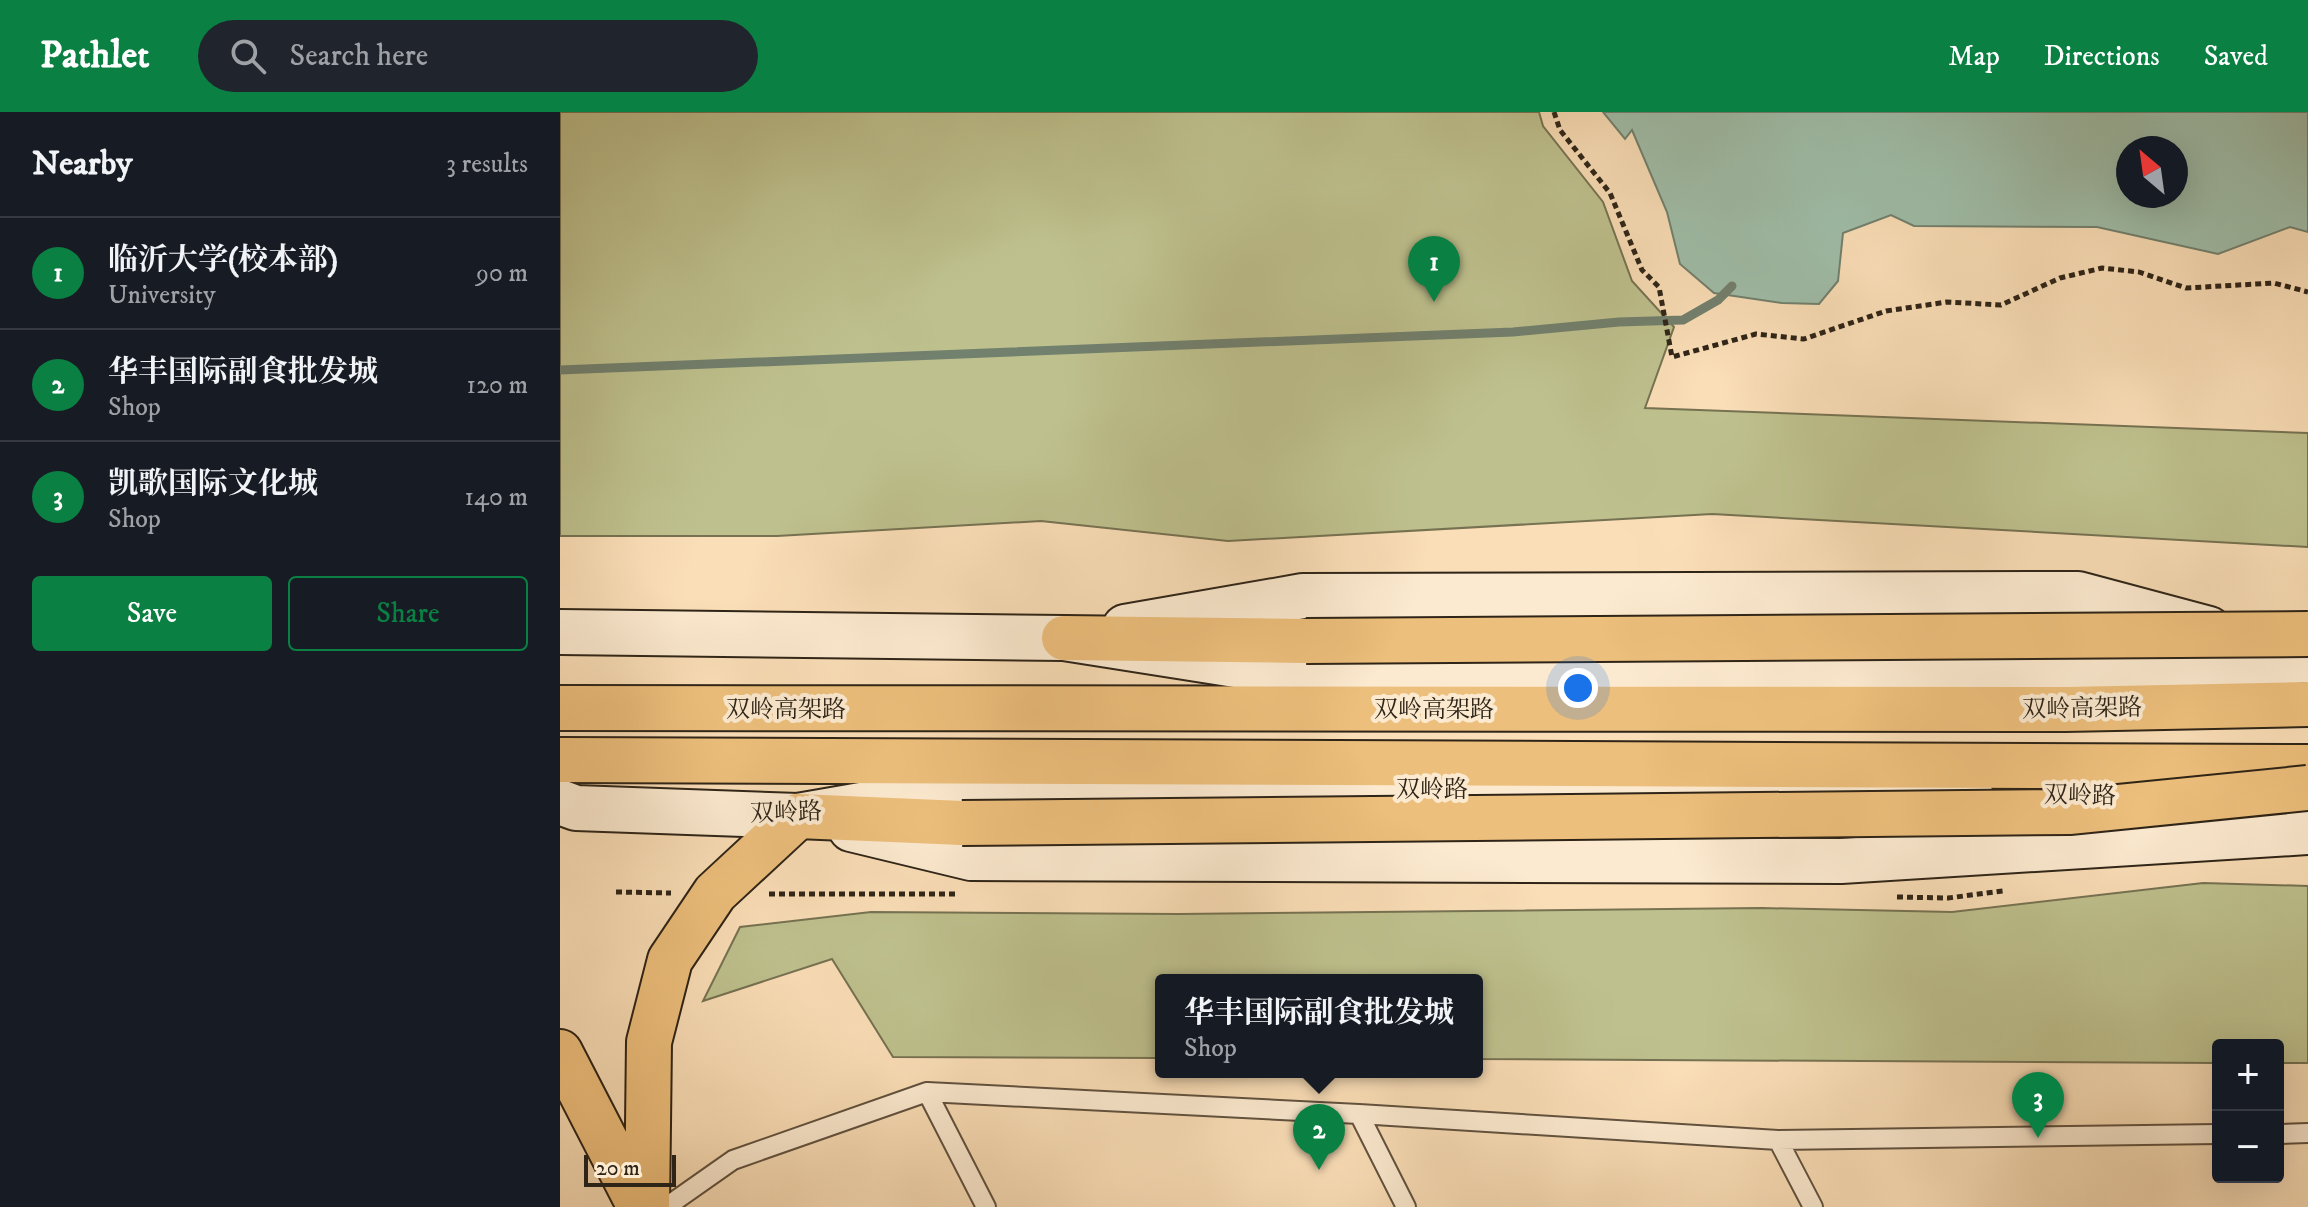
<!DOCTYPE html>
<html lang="en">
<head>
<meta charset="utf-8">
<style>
  body { margin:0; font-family:"IM FELL DW Pica","Noto Serif SC",serif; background:#20242c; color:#f1f3f6 }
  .controls { position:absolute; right:24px; bottom:24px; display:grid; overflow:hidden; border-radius:8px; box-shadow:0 8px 32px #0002 }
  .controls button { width:72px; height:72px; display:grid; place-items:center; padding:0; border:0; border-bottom:2px solid #363941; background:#171b24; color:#f1f3f6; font:40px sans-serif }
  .compass { position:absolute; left:1556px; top:24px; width:72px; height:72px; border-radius:50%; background:#171b24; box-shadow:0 8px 32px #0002; rotate:331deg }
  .scale { position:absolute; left:24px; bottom:20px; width:92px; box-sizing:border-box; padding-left:8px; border:4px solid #2e2417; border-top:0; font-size:22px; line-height:28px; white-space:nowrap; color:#2e2417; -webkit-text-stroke:6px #fcead0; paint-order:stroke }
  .you { position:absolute; left:1018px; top:576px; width:28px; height:28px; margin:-20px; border:6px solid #fff; border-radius:50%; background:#1a73e8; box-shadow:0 0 0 12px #1a73e833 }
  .badge { display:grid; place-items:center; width:52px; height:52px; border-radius:50%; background:#0b8043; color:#fff; font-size:26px; font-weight:700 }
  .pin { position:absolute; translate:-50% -66px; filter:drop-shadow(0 2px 4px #0008) }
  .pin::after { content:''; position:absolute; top:42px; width:28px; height:24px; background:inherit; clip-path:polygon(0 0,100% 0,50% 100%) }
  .popup { position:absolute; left:595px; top:862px; width:328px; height:104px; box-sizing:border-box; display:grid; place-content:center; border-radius:8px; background:#171b24; filter:drop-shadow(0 2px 6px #0005); font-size:26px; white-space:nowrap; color:#9ea1a6 }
  .popup b { font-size:30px; color:#f1f3f6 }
  .popup::after { content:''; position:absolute; left:50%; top:100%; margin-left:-16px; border:16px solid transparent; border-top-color:#171b24 }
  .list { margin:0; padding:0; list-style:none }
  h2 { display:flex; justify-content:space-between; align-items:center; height:104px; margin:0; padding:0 32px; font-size:34px }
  h2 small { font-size:26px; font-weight:400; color:#9ea1a6 }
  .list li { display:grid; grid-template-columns:52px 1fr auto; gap:24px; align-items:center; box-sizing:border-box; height:112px; padding:0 32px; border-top:2px solid #363941 }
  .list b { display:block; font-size:30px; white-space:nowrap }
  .list p { margin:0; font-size:26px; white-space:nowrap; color:#9ea1a6 }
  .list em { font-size:26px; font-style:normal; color:#9ea1a6 }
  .actions { display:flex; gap:16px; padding:24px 32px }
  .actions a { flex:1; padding:18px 0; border:2px solid #0b8043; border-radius:8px; text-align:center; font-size:28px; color:#0b8043 }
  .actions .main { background:#0b8043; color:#fff }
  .icon { flex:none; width:44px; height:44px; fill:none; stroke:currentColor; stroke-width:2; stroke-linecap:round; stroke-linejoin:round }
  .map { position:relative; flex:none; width:1748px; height:1095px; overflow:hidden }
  header { display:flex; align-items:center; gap:48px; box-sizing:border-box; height:112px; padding:0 40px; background:#0b8043; color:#fff }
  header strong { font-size:38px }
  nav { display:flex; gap:44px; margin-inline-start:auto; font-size:28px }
  .search { width:560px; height:72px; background:#20242c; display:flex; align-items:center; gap:20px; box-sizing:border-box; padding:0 28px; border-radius:44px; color:#9ea1a6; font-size:30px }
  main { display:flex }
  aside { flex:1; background:#171b24 }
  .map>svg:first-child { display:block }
</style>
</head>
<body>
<header>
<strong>Pathlet</strong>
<div class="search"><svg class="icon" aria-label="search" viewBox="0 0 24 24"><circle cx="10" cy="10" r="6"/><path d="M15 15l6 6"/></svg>Search here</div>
<nav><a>Map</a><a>Directions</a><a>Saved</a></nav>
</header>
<main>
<aside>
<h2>Nearby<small>3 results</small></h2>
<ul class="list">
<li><span class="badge">1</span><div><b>临沂大学(校本部)</b><p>University</p></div><em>90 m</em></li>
<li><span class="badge">2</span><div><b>华丰国际副食批发城</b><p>Shop</p></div><em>120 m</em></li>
<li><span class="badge">3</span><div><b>凯歌国际文化城</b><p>Shop</p></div><em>140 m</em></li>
</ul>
<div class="actions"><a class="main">Save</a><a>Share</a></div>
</aside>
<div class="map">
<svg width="1748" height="1095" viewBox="0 0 1748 1095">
  <rect width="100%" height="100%" fill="#fadeb7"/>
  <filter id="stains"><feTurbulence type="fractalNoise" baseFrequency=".0025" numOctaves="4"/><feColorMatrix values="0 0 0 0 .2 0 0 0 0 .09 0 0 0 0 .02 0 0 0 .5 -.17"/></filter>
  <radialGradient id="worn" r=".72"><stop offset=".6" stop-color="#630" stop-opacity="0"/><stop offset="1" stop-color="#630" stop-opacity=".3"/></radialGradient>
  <!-- green -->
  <path fill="#bec18e" stroke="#767252" stroke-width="2" d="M0,0H979L983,14L1043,90L1072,169L1114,215L1085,296L1748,321V435L1152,402L668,429L481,409L217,424H0Z
    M1643,771L1748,774V951H1718V933H1658V951L917,947V868H601V946L333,945L272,847L143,889L180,815L311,800L619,802L1202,796L1392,800Z"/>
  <!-- water -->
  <path fill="#9fbda8" stroke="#72806e" stroke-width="2" fill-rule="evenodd" d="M1043,0H1748V120L1730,115L1658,142L1537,115L1354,114L1331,103L1283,121L1278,169L1259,192L1222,191L1154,181L1120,152L1107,100L1072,18L1065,27ZM1568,36H1616V84H1568Z"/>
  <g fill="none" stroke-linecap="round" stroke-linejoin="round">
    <!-- stream -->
    <path stroke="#72806e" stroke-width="9" d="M0,258L953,220L1059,210L1123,208L1158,188L1172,174"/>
    <!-- lane casing -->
    <g stroke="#61523f" stroke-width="22">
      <path id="lane" d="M367,980L426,1095
        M799,1002L846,1095
        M1718,1022L1748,1021
        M1218,1028L1253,1095
        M106,1095L173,1048L367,980L799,1002L1218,1028L1658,1022"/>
    </g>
    <!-- secondary casing -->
    <g stroke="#2e2417" stroke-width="48">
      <path id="secondary" d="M565,515L743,484L1518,482L1649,517
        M0,520L504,526L733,562L1527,568L1748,548
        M0,690L16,696L238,704L405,675L1271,678L1410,681
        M291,717L411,746L1281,749L1748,720"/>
    </g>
    <!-- primary casing -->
    <g stroke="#2e2417" stroke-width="48">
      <path id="primary" d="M0,940L80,1095
        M87,1095L89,930L110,848L155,781L238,704"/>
    </g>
    <!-- highway casing -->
    <g stroke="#2e2417" stroke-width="48">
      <path id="highway" d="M504,526L746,529
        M0,596L1506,597L1748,592
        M0,648L1748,655
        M238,704L402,711"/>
    </g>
    <!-- path -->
    <path stroke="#2e2417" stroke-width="5" stroke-dasharray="6 4" stroke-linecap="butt" d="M994,0L1000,18L1050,81L1082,158L1099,175L1112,245L1196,222L1244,227L1326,199L1387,190L1441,193L1500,166L1542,156L1579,160L1626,176L1714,171L1748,180
      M56,780L111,781
      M209,782H395
      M1337,785L1388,786L1443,779"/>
    <!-- lane -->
    <use href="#lane" stroke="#fcead0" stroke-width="18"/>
    <!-- secondary -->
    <use href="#secondary" stroke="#fcead0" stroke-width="44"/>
    <!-- primary -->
    <use href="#primary" stroke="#edbf7c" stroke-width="44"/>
    <!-- highway -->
    <use href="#highway" stroke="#edbf7c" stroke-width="44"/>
    <!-- highway-bridge casing -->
    <g stroke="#2e2417" stroke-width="48" stroke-linecap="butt">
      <path id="highway-bridge" d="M746,529L1748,522
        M402,711L1509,700L1748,676"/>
    </g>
    <!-- highway-bridge -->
    <use href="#highway-bridge" stroke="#edbf7c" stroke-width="44"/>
  </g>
  <g text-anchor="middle" stroke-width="8" stroke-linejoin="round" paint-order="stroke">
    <!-- street labels -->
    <g font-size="24" fill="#2e2417" stroke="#fcead0">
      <text transform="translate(1522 596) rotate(-1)" y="8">双岭高架路</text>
      <text x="226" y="605">双岭高架路</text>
      <text x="874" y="605">双岭高架路</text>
      <text x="872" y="685">双岭路</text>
      <text transform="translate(1520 683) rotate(1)" y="8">双岭路</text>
      <text transform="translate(226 700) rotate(-2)" y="8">双岭路</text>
    </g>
  </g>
  <rect width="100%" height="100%" filter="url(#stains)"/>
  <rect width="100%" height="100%" fill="url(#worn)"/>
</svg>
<div class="controls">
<button>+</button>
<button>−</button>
</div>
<svg class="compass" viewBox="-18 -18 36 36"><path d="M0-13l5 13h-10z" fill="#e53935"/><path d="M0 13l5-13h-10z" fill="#9ea1a6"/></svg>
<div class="scale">20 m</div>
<div class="you"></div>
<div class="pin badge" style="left:874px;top:190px">1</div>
<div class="pin badge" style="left:759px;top:1058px">2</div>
<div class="popup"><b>华丰国际副食批发城</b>Shop</div>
<div class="pin badge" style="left:1478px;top:1026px">3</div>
</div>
</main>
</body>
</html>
